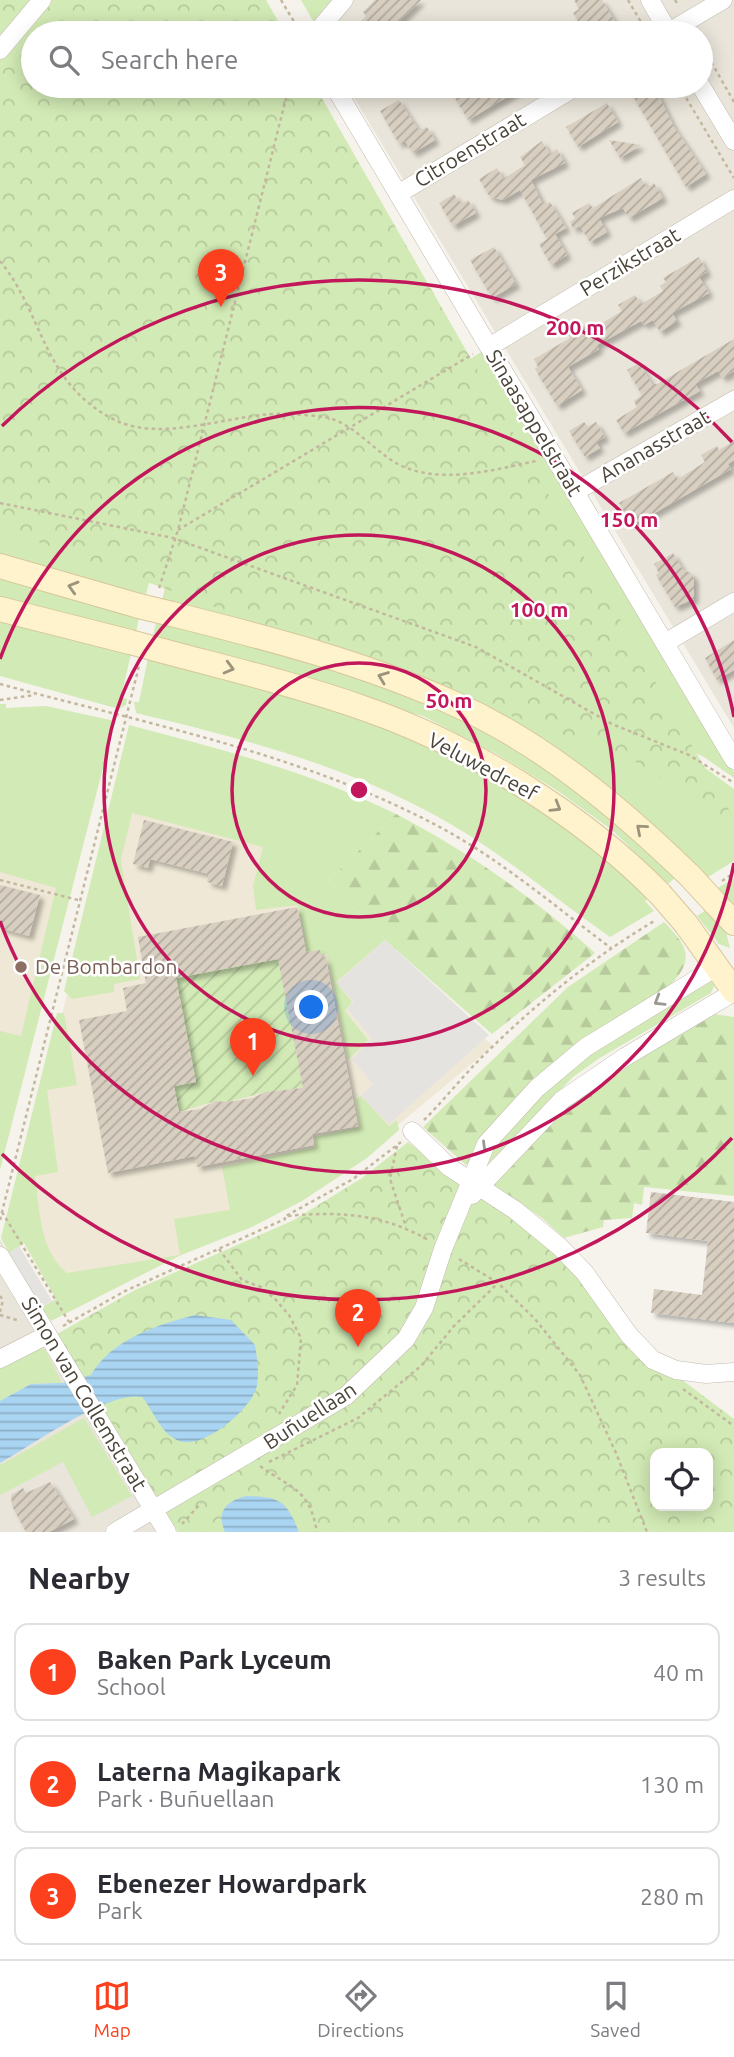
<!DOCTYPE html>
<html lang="en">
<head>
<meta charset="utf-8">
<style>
  body { margin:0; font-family:Ubuntu,sans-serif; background:#f2f2f3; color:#2b2b33 }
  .controls { position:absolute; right:21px; bottom:21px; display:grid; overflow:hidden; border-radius:14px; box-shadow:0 4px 18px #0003 }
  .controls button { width:63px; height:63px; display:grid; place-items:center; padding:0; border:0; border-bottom:2px solid #e1e1e2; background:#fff; color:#2b2b33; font:35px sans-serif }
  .you { position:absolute; left:312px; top:1008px; width:24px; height:24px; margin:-18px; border:5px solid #fff; border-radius:50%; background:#1a73e8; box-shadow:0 0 0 10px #1a73e833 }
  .badge { display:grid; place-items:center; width:46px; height:46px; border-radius:50%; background:#fc3f1d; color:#fff; font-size:23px; font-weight:700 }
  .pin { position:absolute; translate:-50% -58px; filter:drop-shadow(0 2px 4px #0008) }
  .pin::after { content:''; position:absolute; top:37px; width:24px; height:21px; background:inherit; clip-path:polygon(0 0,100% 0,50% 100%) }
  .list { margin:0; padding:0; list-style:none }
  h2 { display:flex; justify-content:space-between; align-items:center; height:91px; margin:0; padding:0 28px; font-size:30px }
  h2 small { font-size:23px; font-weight:400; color:#7c7c81 }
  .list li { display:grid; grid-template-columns:46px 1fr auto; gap:21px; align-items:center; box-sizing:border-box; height:98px; margin:0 14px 14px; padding:0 14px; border:2px solid #e1e1e2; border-radius:14px }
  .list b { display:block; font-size:26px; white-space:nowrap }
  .list p { margin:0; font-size:23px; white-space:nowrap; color:#7c7c81 }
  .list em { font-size:23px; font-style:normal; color:#7c7c81 }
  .icon { flex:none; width:38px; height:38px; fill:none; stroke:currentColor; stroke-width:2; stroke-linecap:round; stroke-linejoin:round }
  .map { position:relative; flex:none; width:734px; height:1532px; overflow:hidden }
  .search { position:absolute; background:#fff; box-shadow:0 4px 18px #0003; left:21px; right:21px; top:21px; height:77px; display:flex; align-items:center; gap:18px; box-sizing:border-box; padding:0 24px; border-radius:38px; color:#7c7c81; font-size:26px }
  .sheet { height:427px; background:#fff }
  nav { display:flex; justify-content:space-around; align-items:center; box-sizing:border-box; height:98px; border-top:2px solid #e1e1e2; background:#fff; font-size:19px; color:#7c7c81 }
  nav a { display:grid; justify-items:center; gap:4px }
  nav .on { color:#fc3f1d }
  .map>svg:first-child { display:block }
</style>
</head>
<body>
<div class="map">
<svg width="734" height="1532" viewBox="0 0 734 1532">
  <defs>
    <pattern id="forest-firs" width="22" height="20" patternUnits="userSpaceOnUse" patternTransform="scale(1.75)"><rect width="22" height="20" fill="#d2eab5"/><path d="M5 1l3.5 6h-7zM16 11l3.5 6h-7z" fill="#b6ca9c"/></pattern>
    <pattern id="park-crowns" width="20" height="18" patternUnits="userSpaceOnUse" patternTransform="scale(1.75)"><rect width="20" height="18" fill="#d2eab5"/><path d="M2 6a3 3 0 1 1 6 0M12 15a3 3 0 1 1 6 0" fill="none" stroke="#b6ca9c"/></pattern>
    <pattern id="garden-furrows" width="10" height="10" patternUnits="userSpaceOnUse" patternTransform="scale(1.75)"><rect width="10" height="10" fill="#d2eab5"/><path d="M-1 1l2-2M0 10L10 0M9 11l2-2" fill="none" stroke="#b6ca9c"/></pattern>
    <pattern id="water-rules" width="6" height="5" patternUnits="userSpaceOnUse" patternTransform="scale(1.75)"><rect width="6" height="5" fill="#a9d4f2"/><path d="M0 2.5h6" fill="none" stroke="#8caec5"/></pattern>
    <pattern id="building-hatch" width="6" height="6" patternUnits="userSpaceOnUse" patternTransform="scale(1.75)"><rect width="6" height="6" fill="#d8cfc1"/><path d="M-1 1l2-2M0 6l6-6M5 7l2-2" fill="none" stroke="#b1aa9e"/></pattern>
    <filter id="shadow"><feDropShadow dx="4.5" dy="4.5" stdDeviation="2" flood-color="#0004"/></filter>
  </defs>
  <rect width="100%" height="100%" fill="#f6f3ec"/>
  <!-- residential -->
  <path fill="#eae5da" d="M321,0H734V728L347,86H701V33H315L311,27Z
    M0,1239L49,1325L167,1532H0Z"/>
  <!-- education -->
  <path fill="#efe8d6" d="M122,795L274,833L319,889L493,1046L363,1154L244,1229L62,1305L13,1215L65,1003Z
    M0,871L62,887L23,1053L0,1046Z"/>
  <!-- grass -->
  <path fill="#d2eab5" d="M301,0H331L313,21Z
    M483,351L734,772V778L704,757L633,724L292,466Z
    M0,507L157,553L146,594L141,593L139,598L0,558Z
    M173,556L690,757L734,789V861L708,877L698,866L693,869L560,756L162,600Z
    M0,576L139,618L136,632L0,598Z
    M0,614L131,654L121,697L127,699L126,705L119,709L0,676Z
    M156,623L328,664L429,703L529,755L578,788L678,875L668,884L612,830L555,789L495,753L423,716L167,644L168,639L153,635Z
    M148,658L304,696L435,748L490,778L578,835L649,897L645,901L654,911L610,937C561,903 515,864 464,832C364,770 249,740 136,713L134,702H139Z
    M0,704H6V708L46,706L115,721L0,1170V1031L21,1036L56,888L0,872Z
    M129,725C221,749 310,772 396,814L328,881L385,940L336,982L352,1002L345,1011L368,1040L348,1060L327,954L292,960L281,967L301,1086L181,1106L177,1086L195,1082L169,977L307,949L298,905L256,910L253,886L263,847L132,813L121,860L140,979L114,984V992L72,999L64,991Z
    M734,878V906L718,888Z
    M708,909L725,928L730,948L719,944L697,916Z
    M710,980L714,986L711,993L598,1059L573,1077L493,1159L489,1163L486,1160C532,1076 630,1027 710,980Z
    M57,1013H64L77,1085L47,1090L58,1172L35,1176C40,1210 39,1250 67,1273L180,1255L174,1219L230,1210L222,1167L316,1147L315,1137L360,1127L356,1099L361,1096L389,1126L397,1120L399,1130L367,1158L302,1201L252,1227L181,1255L51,1321L41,1308L56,1299L24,1243L9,1253L1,1238Z
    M38,1347L45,1349L62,1383L31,1384L0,1401V1369Z
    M84,1418L132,1496L92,1517L63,1462L0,1495V1465Z"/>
  <!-- forest -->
  <path fill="url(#forest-firs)" d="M396,814C469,852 534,898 595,953L492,1034L385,940L328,881Z
    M664,922C688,946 696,960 668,987L544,1070L508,1109L466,1165L423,1127L568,987Z
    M714,1014L734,1017V1196L644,1187L642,1205L634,1203L632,1218L604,1220L603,1227L564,1238L542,1218L492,1184L554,1114L616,1069Z"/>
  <!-- park -->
  <path fill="url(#park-crowns)" fill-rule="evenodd" d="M0,0H266L285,33H33V86H315L734,819V825L634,761L0,528Z
    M408,1142L463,1185L524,1220L681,1379L734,1419V1532H178L57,1334L135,1290L294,1220L362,1178ZM655,1453H708V1506H655Z"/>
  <!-- garden -->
  <path fill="url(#garden-furrows)" d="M297,955L280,968L303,1088L265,1092L228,1102L215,1101L179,1112L174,1086L196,1082L172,979Z"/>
  <!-- parking -->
  <path fill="#e5e3e0" d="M385,940L489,1035L389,1124L361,1096L373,1084L352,1059L372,1038L347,1009L354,1002L337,983Z
    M19,1246L52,1301L41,1308L9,1253Z"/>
  <!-- water -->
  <path fill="url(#water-rules)" d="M195,1315L231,1320L255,1345C257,1358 260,1376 256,1389C248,1412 199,1454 175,1439C160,1431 153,1410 142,1397C109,1390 32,1445 0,1463V1401L31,1384L62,1383L91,1375C112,1339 157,1325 195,1315Z
    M246,1496C280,1497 286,1500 299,1532H225C216,1512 226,1501 246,1496Z"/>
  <!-- building -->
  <path fill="url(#building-hatch)" fill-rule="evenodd" filter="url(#shadow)" d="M375,0H421L387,33H349L366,16L363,12Z
    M574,0H602L622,33H585L573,13L579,9Z
    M448,86H526L468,120Z
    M627,86H654L674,127L706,174L686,187Z
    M399,100L419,131L427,127L435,140L413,153L405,141L399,144L380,111Z
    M607,103L618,122L578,147L566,127Z
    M609,140L641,145L620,158Z
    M542,141L550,154L557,149L565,163L531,180L543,205L550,202L566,228L555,234L567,255L551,265L539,244L547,239L520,190L503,200L490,197L479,179L497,168L503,179L525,165L520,157Z
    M641,178L647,188L654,183L663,198L629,218L623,208L599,218L607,232L590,242L580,226L573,229L570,222L575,218L572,213L589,203L593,208Z
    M454,194L461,204L468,200L476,213L453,226L439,203Z
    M494,247L516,284L492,298L470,260Z
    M699,257L707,272L699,277L709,293L672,313L677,321L660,332L653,320L644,325L641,321L597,345L599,349L568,367L582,390L557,406L535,369L538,367L534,359L570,338L568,335L585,325L589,331L622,311L618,305L635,295L641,304L663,291L660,286L666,282L663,278Z
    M734,339V371L722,378L718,371L695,384L700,391L624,433L616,420L637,407L634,401L642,395L627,370L639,363L652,384H657Z
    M584,422L588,427L596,422L605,437L596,442L600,448L585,457L569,431Z
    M734,441V460L728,464L731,469L639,522L623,521L625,513L619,503L673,472L678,479L705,462L701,455L717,446L719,450Z
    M673,553L683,570L691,573L694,578V599L675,607L656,575L659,573L654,564Z
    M734,640V670L717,680L705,658Z
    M144,820L233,842L222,886L207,882L209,874L150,859L148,868L133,864Z
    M0,885L40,895L29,936L0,928Z
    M297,907L306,952L320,950L322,959H326L358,1126L312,1134L314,1145L197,1167L195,1156L108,1173L79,1020L127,1011L123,988L146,983L138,937ZM278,959L303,1088L265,1092L253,1098L228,1102L215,1101L201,1109L179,1112L174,1086L196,1082L176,978Z
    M651,1192L734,1202V1323L651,1313L654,1289L702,1295L708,1241L646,1233Z
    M50,1482L74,1519L49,1532H26L12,1506L11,1495L23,1488L26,1493Z"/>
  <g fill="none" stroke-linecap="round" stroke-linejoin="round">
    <!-- street casing -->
    <g stroke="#c2bbae" stroke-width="19">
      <path id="street" d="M650,0L669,33
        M316,33L344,0
        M667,33L723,0
        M0,50L42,0
        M334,86L734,760
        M701,86L734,141
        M398,194L577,86
        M489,347L734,199
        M575,492L734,400
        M665,643L734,602
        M412,1131L449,1167L515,1210L560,1247L585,1273L629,1335L653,1360L676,1370L706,1374L734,1372
        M472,1195L562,1100L625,1057L734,992
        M0,1256L167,1532
        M0,1359L47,1335
        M115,1532L346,1396L406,1339L424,1308L443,1249L486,1144L537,1088L586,1047L718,966"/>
    </g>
    <!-- secondary casing -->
    <g stroke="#d6c79b" stroke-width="26">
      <path id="secondary" d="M0,566L139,606
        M0,609L130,642
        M172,614C268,638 365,663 455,704C544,744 621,809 690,876
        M163,651C230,669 298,685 363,708C468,744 583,815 660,894
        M715,903L734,923
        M686,924L734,991"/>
    </g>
    <!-- path -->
    <path stroke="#c4b79f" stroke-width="2.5" stroke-dasharray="3.5 3.5" stroke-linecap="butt" d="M281,0L299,30
      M628,0L644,27
      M675,0L679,6
      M701,44L734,102
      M679,86L734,178
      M0,261C43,313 42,381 111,418C162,446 234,411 288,414C302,415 322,415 335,420C358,429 375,451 396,463C437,486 493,470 536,461
      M0,503L173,538L476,647L612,724L689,755L734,783
      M178,530L473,354
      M159,588L178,530L289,86
      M0,684C151,725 309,755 447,831C506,864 557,908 611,948
      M0,700L35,695
      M0,880L78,900
      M722,881L734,873
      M424,1120C444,1100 462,1077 482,1057C534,1005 593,957 656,920
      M397,1146L390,1179L406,1227
      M2,1212L69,1322
      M288,1216C340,1211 384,1214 430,1241
      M0,1220L139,666
      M219,1249L242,1280L261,1287L275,1299L289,1315L301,1338L297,1385L279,1414
      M459,1259L498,1283L535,1319L580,1375L616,1453L647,1532
      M0,1296L3,1300L0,1312
      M0,1315L17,1320
      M63,1326L125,1291L285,1219L284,1217L353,1179L401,1142
      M683,1389L734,1426
      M269,1462L358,1418L421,1366L454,1326L498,1283
      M260,1466C293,1490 309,1488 317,1532
      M182,1524L201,1503"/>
    <!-- street -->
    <use href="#street" stroke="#fff" stroke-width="18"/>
    <!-- secondary -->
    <use href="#secondary" stroke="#fff3cd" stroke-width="24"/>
    <!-- secondary-bridge casing -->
    <g stroke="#d6c79b" stroke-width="26" stroke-linecap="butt">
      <path id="secondary-bridge" d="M139,606L172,614
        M130,642L163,651
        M690,876L715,903
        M660,894L686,924"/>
    </g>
    <!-- secondary-bridge -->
    <use href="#secondary-bridge" stroke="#fff3cd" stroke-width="24"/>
  </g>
  <!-- one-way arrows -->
  <defs><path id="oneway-chevron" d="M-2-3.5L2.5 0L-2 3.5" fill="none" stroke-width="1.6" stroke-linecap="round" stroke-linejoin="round" transform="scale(1.75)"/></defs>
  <g stroke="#9c937c">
    <use href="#oneway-chevron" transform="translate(73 587) rotate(-164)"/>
    <use href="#oneway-chevron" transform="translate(229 668) rotate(15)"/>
    <use href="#oneway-chevron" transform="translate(383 677) rotate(-159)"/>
    <use href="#oneway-chevron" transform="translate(556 807) rotate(31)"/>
    <use href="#oneway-chevron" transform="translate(641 829) rotate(-139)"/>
  </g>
  <g stroke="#9c9892">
    <use href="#oneway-chevron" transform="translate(659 1001) rotate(149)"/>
    <use href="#oneway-chevron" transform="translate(487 1147) rotate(120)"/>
  </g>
  <!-- distance rings -->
  <g fill="none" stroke="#c2185b" stroke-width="3.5">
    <circle cx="359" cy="790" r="127"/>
    <circle cx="359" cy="790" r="255"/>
    <path d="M734 863A382 382 0 0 1 0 921M0 659A382 382 0 0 1 734 717"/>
    <path d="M732 1138A510 510 0 0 1 2 1154M2 426A510 510 0 0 1 732 442"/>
  </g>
  <!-- markers -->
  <circle fill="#8d6e63" stroke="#fff" stroke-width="2.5" cx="21" cy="967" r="7"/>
  <g text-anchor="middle" stroke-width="5" stroke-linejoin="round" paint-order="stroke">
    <!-- street labels -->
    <g font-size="21" fill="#4b4439" stroke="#fff">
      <text transform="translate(470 150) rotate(-31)" y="7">Citroenstraat</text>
      <text transform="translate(630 262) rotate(-31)" y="7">Perzikstraat</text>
      <text transform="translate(534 423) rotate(59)" y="7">Sinaasappelstraat</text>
      <text transform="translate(655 446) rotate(-30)" y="7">Ananasstraat</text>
      <text transform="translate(483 767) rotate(28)" y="7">Veluwedreef</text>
      <text transform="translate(84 1394) rotate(59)" y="7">Simon van Collemstraat</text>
      <text transform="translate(310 1416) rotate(-33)" y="7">Buñuellaan</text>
    </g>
    <!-- education labels -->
    <g font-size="21" fill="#785e54" stroke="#fff" text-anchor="start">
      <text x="35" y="974">De Bombardon</text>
    </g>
  </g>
  <circle cx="359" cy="790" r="10" fill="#c2185b" stroke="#fff" stroke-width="3.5"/>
  <g font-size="21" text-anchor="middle" font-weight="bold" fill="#c2185b" stroke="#fff" stroke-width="5" stroke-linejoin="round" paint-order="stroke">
    <text x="575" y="335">200 m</text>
    <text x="629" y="527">150 m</text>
    <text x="539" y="617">100 m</text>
    <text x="449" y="708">50 m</text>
  </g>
</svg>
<div class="controls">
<button><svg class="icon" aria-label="locate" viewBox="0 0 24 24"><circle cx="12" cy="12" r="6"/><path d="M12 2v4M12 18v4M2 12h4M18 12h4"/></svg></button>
</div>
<div class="you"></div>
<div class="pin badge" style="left:253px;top:1076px">1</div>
<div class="pin badge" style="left:358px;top:1347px">2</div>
<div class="pin badge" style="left:221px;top:307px">3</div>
<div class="search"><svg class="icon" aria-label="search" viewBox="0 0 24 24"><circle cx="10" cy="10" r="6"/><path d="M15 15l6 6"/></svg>Search here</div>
</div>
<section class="sheet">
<h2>Nearby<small>3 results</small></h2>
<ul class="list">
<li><span class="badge">1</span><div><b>Baken Park Lyceum</b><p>School</p></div><em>40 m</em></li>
<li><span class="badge">2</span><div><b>Laterna Magikapark</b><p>Park · Buñuellaan</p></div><em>130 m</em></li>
<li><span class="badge">3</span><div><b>Ebenezer Howardpark</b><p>Park</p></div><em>280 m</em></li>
</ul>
</section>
<nav>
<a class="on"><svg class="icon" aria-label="map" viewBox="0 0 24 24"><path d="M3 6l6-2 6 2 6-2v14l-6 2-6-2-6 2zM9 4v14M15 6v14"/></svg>Map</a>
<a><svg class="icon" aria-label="directions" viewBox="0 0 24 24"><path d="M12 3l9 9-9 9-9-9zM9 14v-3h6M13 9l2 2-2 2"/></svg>Directions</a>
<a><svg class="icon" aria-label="saved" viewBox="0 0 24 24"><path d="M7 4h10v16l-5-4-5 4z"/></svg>Saved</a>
</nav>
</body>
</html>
